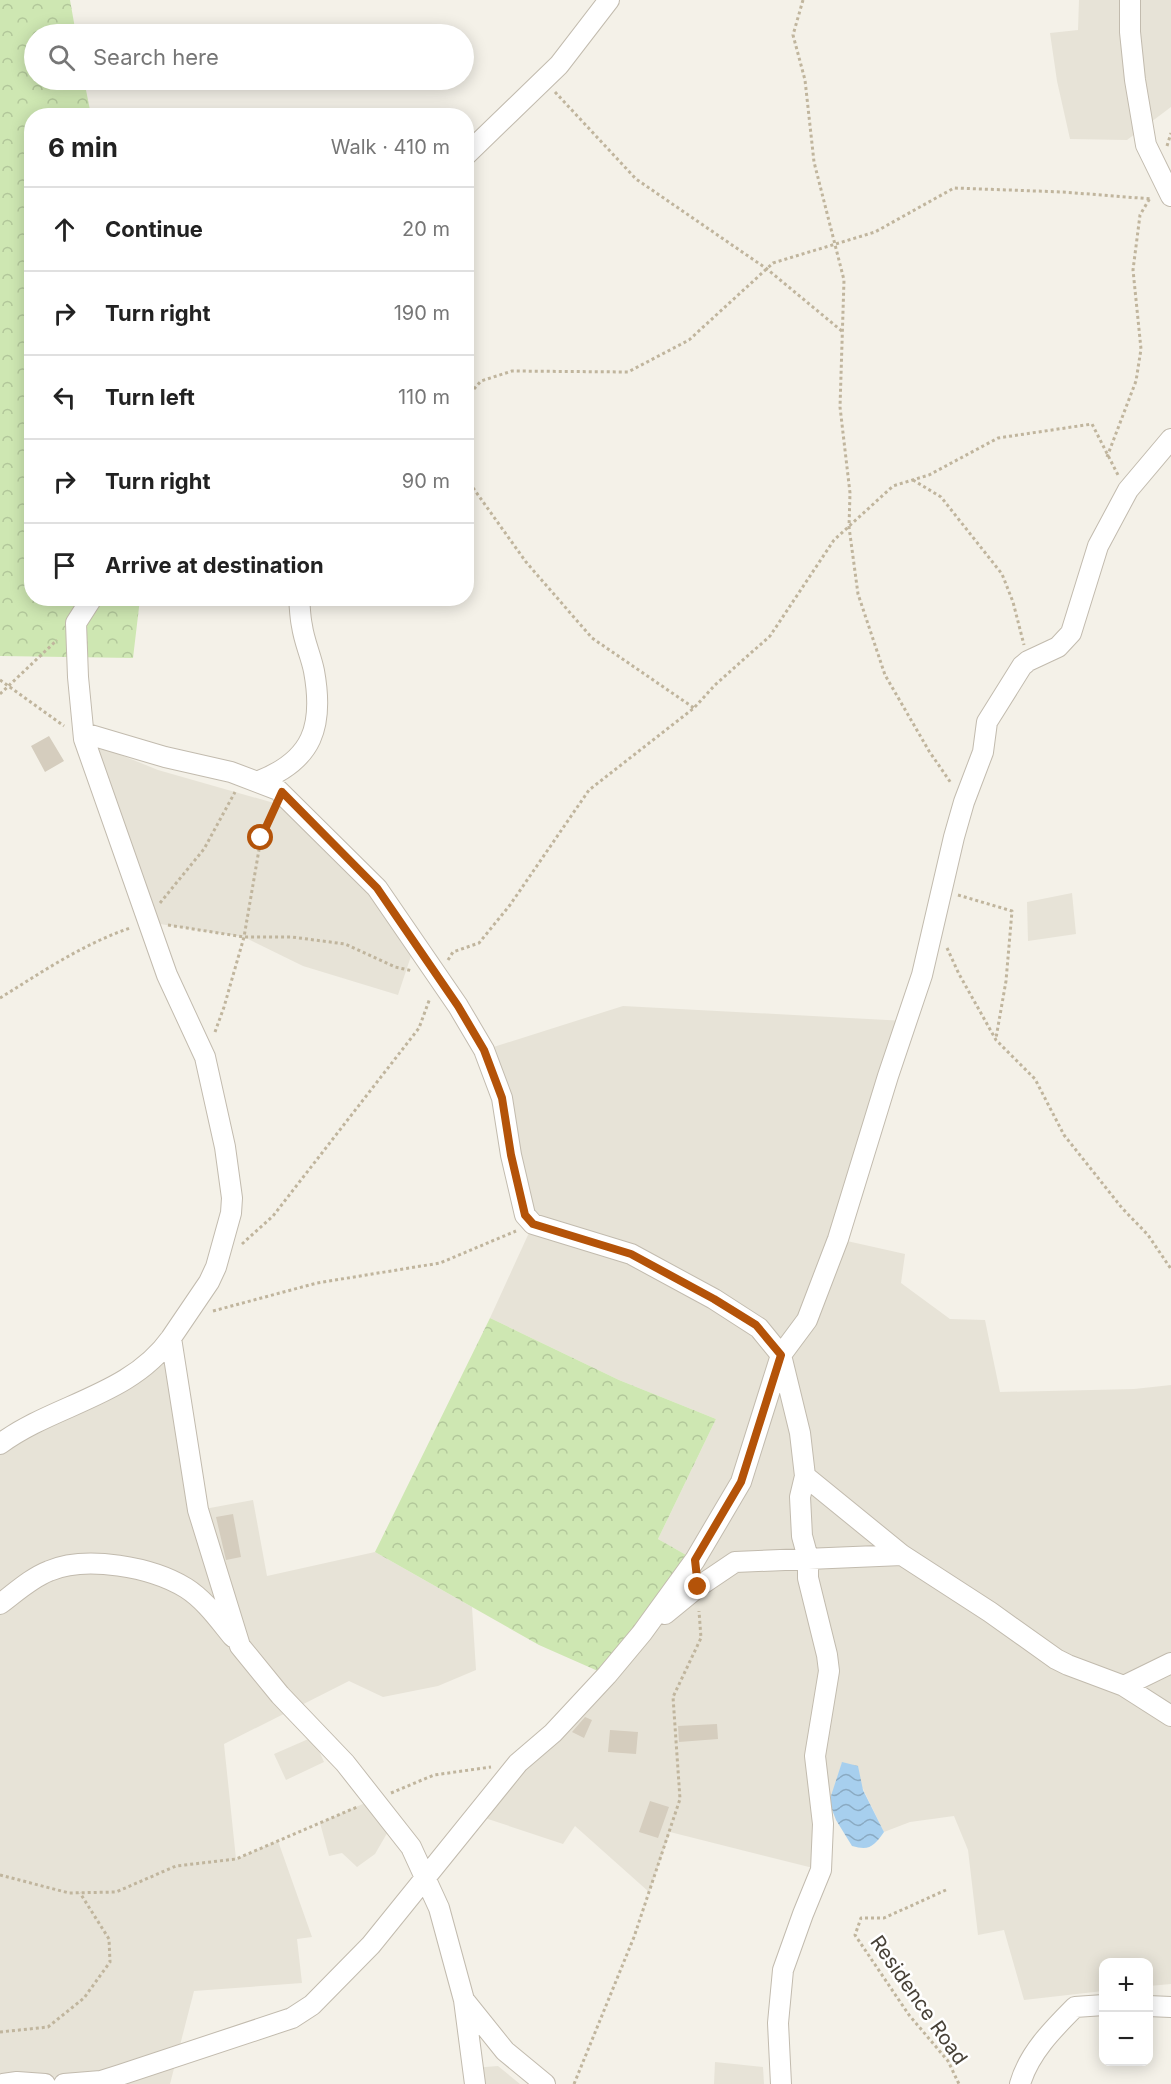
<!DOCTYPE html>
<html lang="en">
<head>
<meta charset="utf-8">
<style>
  body { margin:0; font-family:Inter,sans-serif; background:#f2f2f2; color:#222 }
  .controls { position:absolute; right:18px; bottom:18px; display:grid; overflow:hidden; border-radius:12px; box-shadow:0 3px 15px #0003 }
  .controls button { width:54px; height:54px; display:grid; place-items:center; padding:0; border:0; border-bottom:2px solid #e0e0e0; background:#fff; color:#222; font:30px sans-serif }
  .stop { position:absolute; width:18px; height:18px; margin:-14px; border:4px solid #b45309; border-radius:50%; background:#fff }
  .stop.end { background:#b45309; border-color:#fff; box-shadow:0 2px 6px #0008 }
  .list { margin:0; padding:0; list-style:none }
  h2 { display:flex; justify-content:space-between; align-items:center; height:78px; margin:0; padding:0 24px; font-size:26px }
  h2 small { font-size:20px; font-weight:400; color:#767676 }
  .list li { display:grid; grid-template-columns:39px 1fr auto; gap:18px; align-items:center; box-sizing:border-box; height:84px; padding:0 24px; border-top:2px solid #e0e0e0 }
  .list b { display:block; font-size:22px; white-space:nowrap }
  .list em { font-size:20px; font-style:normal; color:#767676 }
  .icon { flex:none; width:33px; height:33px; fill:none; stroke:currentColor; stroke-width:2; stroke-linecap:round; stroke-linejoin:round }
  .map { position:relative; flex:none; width:1171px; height:2084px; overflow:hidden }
  .search { position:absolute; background:#fff; box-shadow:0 3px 15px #0003; left:24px; top:24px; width:450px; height:66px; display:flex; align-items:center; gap:15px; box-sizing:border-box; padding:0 21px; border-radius:33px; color:#767676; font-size:22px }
  .panel { position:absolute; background:#fff; box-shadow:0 3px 15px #0003; left:24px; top:108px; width:450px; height:498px; border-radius:24px }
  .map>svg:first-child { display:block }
</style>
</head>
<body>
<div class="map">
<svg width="1171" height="2084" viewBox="0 0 1171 2084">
  <defs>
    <pattern id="forest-crowns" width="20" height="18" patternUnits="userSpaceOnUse" patternTransform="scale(1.5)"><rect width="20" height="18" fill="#cee7b2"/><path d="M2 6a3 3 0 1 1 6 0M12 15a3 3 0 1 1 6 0" fill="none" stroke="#b2c79a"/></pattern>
    <pattern id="water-waves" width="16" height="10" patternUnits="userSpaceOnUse" patternTransform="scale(1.5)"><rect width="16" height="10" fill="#a7cfee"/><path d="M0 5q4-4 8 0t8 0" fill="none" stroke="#8aaac2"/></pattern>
  </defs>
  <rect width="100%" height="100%" fill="#f4f1e8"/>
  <!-- residential -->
  <path fill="#e7e3d7" d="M1079,0H1171V107L1127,140L1070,139L1057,81L1050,33L1078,30Z
    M84,740L158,770L281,805L321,832L415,944L398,995L303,966L244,937L147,922Z
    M1072,893L1076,934L1028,941L1027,902Z
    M623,1006L906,1021L838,1239L905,1254L901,1283L950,1319L985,1320L1000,1392L1134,1389L1171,1385V1984L1149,1986L1148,1962H1104L1103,1991L1024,2000L1004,1930L978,1935L968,1850L954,1816L910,1822L884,1832L863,1789L842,1763L823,1824L821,1870L670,1832L649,1892L575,1826L563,1844L476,1815L695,1560L658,1539L716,1419L619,1380L490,1318L533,1224L484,1050Z
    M171,1338L199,1510L253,1500L267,1576L375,1552L472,1607L476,1670L438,1686L383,1697L349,1681L224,1744L236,1859L278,1841L312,1937L297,1939L302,1983L194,1991L170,2084H0V1433L105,1392Z
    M313,1737L324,1762L286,1780L274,1754Z
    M374,1799L393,1823L375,1854L357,1867L342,1853L329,1856L320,1823Z
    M715,2062L763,2067L764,2084H714Z
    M498,2066L520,2084H475L473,2068Z"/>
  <!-- forest -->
  <path fill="url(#forest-crowns)" d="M0,0H70L76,34H34V80H84L91,115L32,116V598L140,599L133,658L0,656Z
    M490,1318L619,1380L716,1419L658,1539L695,1560L607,1675L539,1645L375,1552Z"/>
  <!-- water -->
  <path fill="url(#water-waves)" d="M842,1762L858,1766L863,1790L884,1832C874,1846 870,1851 852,1846L836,1820L829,1802Z"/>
  <!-- building -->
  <path fill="#d5cdbe" d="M49,736L64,761L45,772L31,746Z
    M233,1514L241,1557L226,1560L216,1517Z
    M585,1717L592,1720L584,1738L572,1732Z
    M717,1724L718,1739L679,1742L678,1726Z
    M610,1730L638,1732L636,1754L608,1752Z
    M650,1801L669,1807L658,1838L639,1832Z"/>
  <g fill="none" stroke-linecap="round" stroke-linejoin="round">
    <!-- minor casing -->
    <g stroke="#c2bbae" stroke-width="22">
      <path id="minor" d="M1130,0V32L1135,80L1146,145L1171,196
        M466,155L559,65L609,0
        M92,598L76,623L78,677L84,739L167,975L205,1057L225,1147L232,1198L231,1213L216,1267L209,1282L171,1338L198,1510L240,1646L280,1695L345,1763L411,1847L439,1908L464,2000L475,2084
        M84,733L165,757L231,772L278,790L377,888L458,1006L484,1050L502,1098L511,1155L525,1215L533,1224L631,1254L714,1299L759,1328L781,1355L800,1433L805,1476L902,1555L990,1612L1056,1659L1068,1665L1124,1686L1171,1716
        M259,781C313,760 324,726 314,671C311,656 304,641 302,626C300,617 300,608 299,598
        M0,1444C54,1404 130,1396 171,1338
        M0,1604C15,1593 31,1578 49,1571C86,1555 152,1567 186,1588C205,1600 219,1620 233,1637
        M665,1614L698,1587L735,1562L902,1555
        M1124,1686L1171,1663
        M464,2000L505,2051L545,2084
        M1148,2006L1171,2007
        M3,2084L17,2082L45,2084
        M64,2084L101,2081L120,2075L292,2018L312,2005L371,1945L518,1763L553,1733L607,1675L642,1633L695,1560L741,1482L781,1355L807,1320L838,1239L888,1076L922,975L954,837L964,802L983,752L987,722L1022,666L1028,661L1058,647L1071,633L1098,546L1128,490L1171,439
        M781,2084L778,2023L783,1970L803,1914L821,1870L823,1824L815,1756L829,1671L827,1655L808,1578V1558L802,1536L800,1497L805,1476
        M1020,2084C1029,2053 1053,2029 1075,2007L1104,2005"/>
    </g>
    <!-- path -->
    <path stroke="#c0b59d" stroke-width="3" stroke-dasharray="3 3" stroke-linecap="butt" d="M803,0L793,35L805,80L814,162L844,280L840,407L850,493L849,527L858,594L885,675L929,751L951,783
      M555,92L636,179L767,269L843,332
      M1167,146L1171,133
      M466,398L481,381L512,371L628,372L689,340L773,263L875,232L954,188L1063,192L1152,199
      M1107,457L1136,381L1141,349L1133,270L1140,215L1150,198
      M466,478L526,562L592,638L694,708
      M913,480L941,497L1002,574L1013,602L1024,645
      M0,680L64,726
      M0,694L57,640
      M958,895L1012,911L1006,981L996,1038
      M160,903L204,849L235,792
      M168,925L244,937H292L345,944L395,967L413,971
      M947,948L959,974L996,1040L1035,1079L1064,1135L1122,1208L1148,1235L1171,1269
      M448,960L453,952L479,943L510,905L589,790L694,708L715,685L770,636L834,540L893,486L929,475L998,438L1092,424L1118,475
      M0,998C42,972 83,944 130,928
      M215,1032L224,1007L244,937L261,838L274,810
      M242,1244L273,1216L419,1028L430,998
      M213,1311L317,1283L440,1263L516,1231
      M391,1793L434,1775L491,1767
      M0,1875L69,1893L116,1892L176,1866L236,1859L357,1807
      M946,1890L884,1918H861L855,1935L909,2015L948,2061L959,2084
      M0,2032L48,2027L84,1998L110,1962L109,1939L80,1893
      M574,2084L634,1937L680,1799L673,1697L701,1638L699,1611"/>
    <!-- minor -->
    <use href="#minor" stroke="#fff" stroke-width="20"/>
  </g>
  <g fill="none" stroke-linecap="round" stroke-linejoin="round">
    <!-- route -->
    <path stroke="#b45309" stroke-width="8" d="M261,838L282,792L377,888L458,1006L484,1050L502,1098L511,1155L525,1215L533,1224L631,1254L714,1299L756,1325L781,1355L741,1482L695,1560L698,1587"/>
  </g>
  <g text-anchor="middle" stroke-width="5" stroke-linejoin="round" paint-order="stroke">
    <!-- street labels -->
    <g font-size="20" fill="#474137" stroke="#fff">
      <text transform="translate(919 2000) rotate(55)" y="7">Residence Road</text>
    </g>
  </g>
</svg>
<div class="controls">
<button>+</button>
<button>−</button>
</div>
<div class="stop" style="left:261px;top:838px"></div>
<div class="stop end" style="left:698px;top:1587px"></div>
<div class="search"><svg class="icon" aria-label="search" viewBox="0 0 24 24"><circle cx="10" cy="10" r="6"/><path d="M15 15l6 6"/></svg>Search here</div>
<section class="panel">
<h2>6 min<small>Walk · 410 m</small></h2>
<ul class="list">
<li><svg class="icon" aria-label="ahead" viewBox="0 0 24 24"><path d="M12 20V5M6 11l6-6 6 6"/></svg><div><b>Continue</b></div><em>20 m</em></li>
<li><svg class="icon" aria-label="right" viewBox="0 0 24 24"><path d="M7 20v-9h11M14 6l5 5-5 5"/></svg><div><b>Turn right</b></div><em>190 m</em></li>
<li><svg class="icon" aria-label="left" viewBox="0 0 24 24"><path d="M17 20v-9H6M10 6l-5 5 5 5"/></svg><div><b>Turn left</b></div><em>110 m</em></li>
<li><svg class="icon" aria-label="right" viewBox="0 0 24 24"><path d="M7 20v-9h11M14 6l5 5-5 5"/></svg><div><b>Turn right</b></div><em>90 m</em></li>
<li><svg class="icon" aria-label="arrive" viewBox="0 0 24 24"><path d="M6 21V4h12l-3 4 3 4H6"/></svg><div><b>Arrive at destination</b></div></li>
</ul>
</section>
</div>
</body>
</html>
